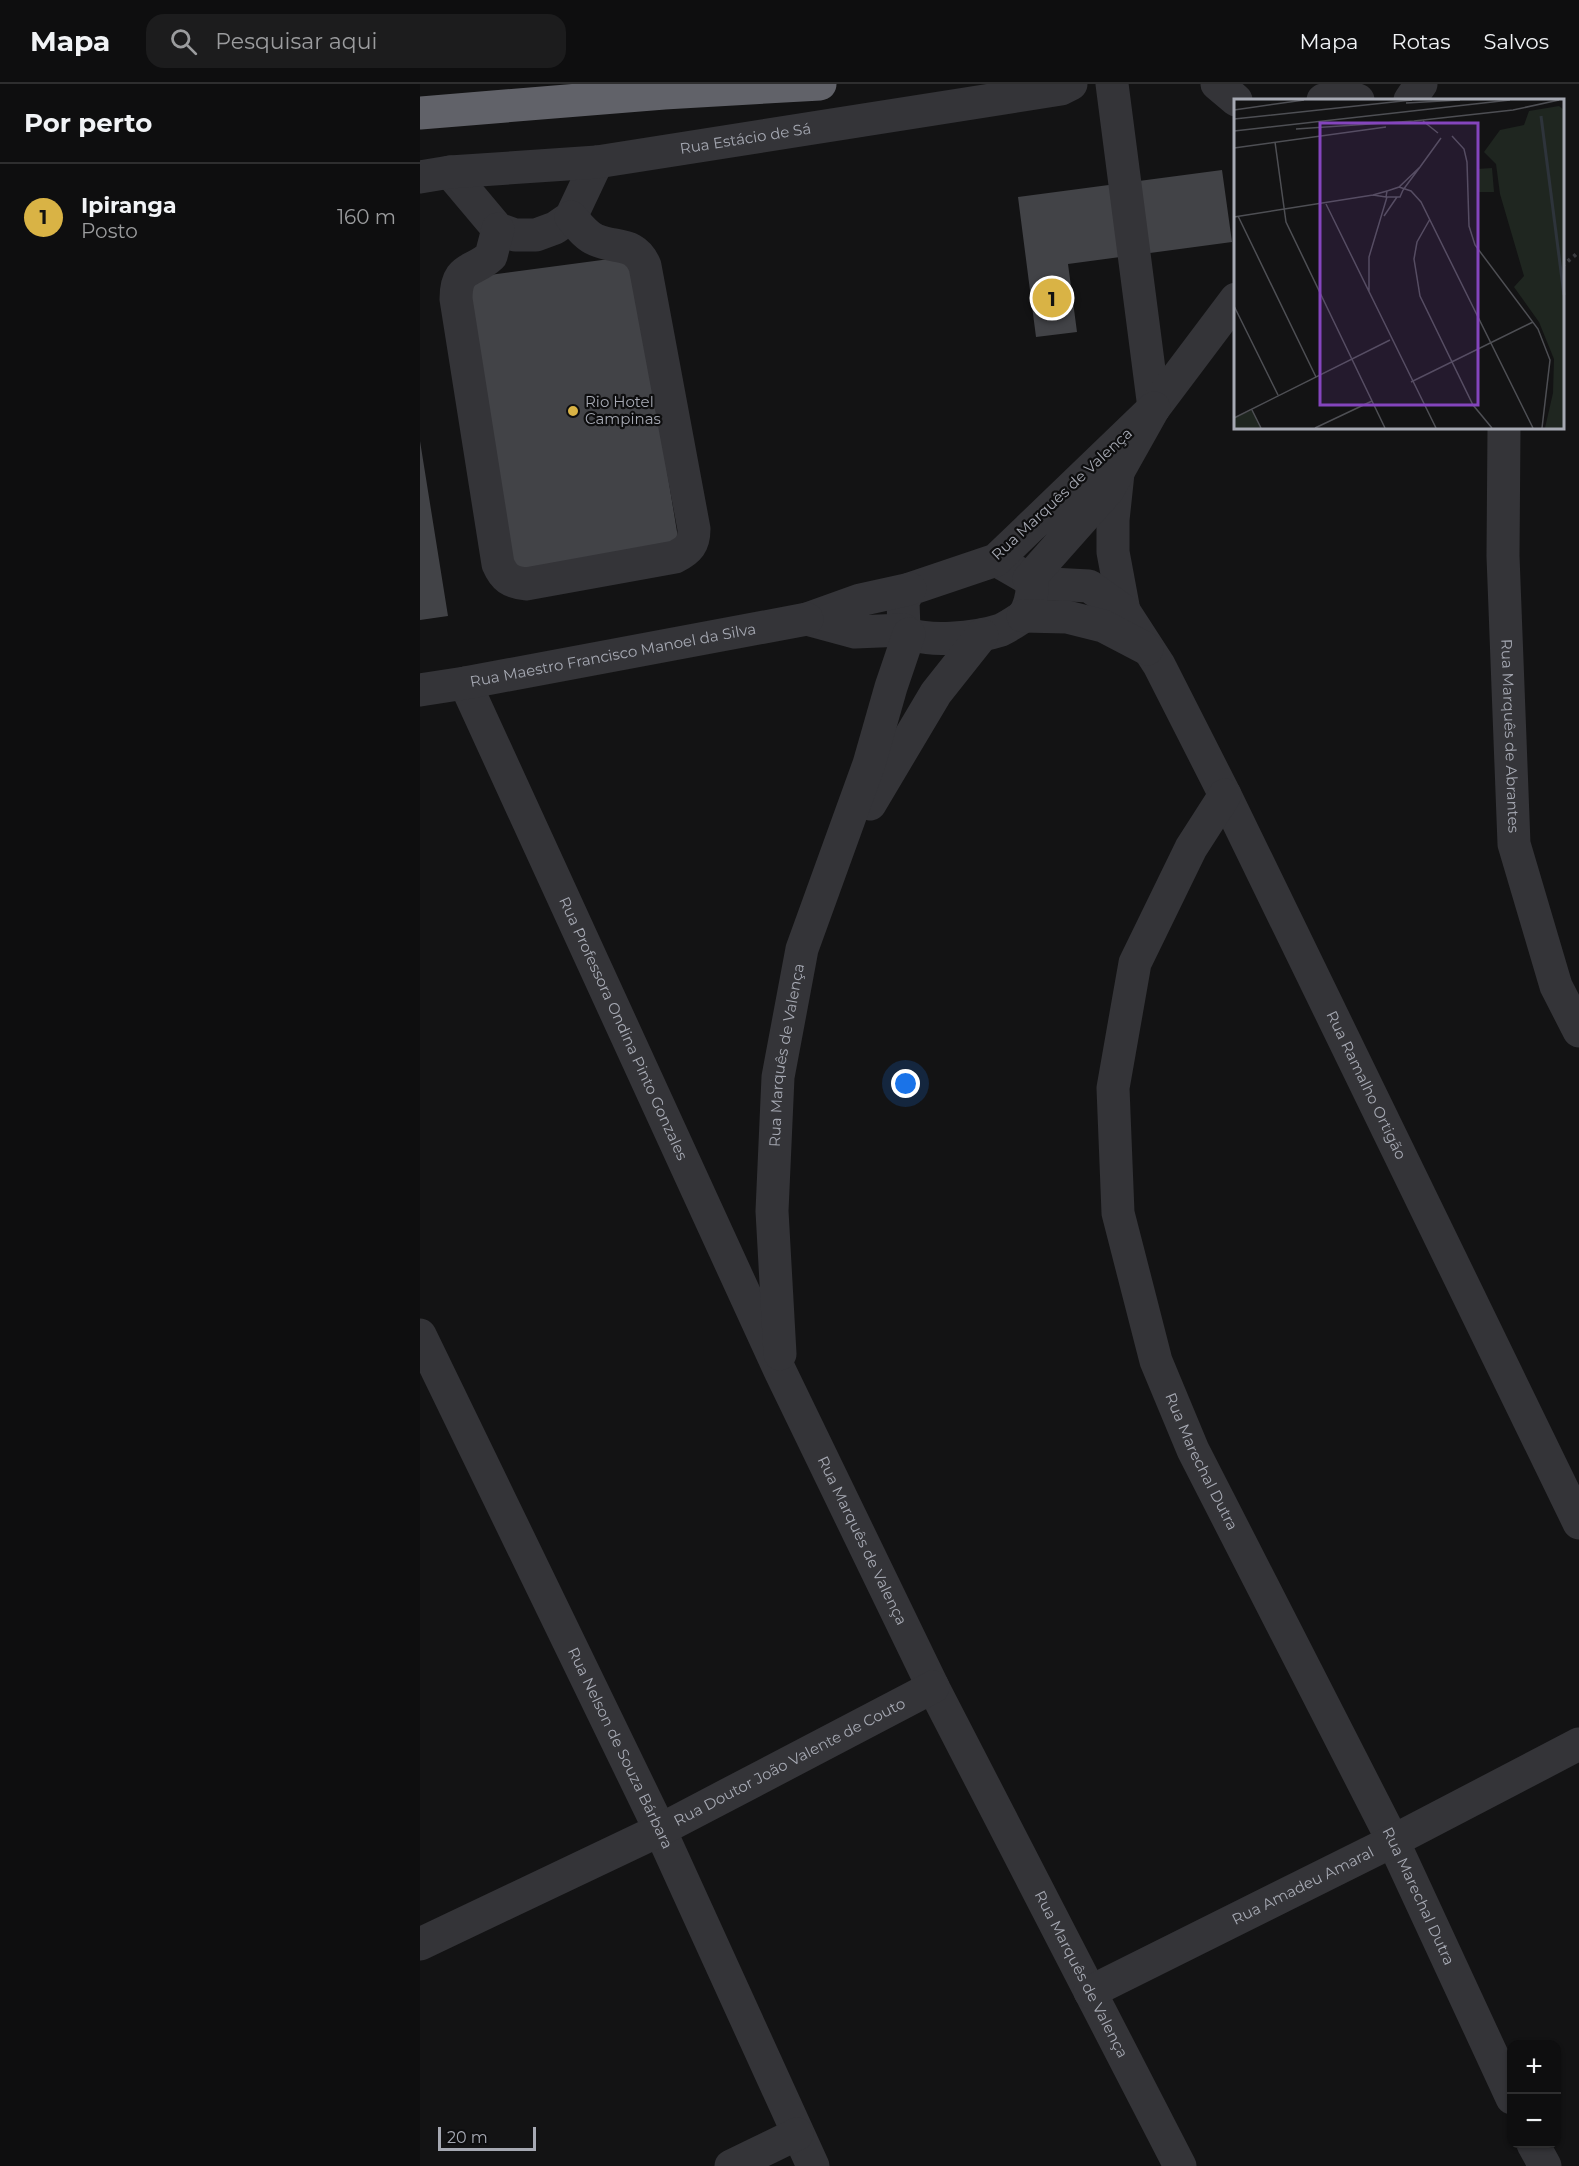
<!DOCTYPE html>
<html lang="pt">
<head>
<meta charset="utf-8">
<style>
  body { margin:0; font-family:Montserrat,sans-serif; background:#1c1c1d; color:#f1f3f6 }
  .controls { position:absolute; right:18px; bottom:18px; display:grid; overflow:hidden; border-radius:12px; box-shadow:0 2px 4px #0004 }
  .controls button { width:54px; height:54px; display:grid; place-items:center; padding:0; border:0; border-bottom:2px solid #2e2e2f; background:#0e0e0f; color:#f1f3f6; font:30px sans-serif }
  .scale { position:absolute; left:18px; bottom:15px; width:98px; box-sizing:border-box; padding-left:6px; border:3px solid #a6a9b3; border-top:0; font-size:16px; line-height:21px; white-space:nowrap; color:#a6a9b3; -webkit-text-stroke:4px #0e0e0f; paint-order:stroke }
  .you { position:absolute; left:486px; top:1000px; width:21px; height:21px; margin:-15px; border:4px solid #fff; border-radius:50%; background:#1a73e8; box-shadow:0 0 0 9px #1a73e833 }
  .badge { display:grid; place-items:center; width:39px; height:39px; border-radius:50%; background:#d9b345; color:#111; font-size:20px; font-weight:700 }
  .pin { position:absolute; translate:-50% -50%; border:3px solid #fff; box-shadow:0 2px 6px #0006 }
  .list { margin:0; padding:0; list-style:none }
  h2 { display:flex; justify-content:space-between; align-items:center; height:78px; margin:0; padding:0 24px; font-size:26px }
  h2 small { font-size:20px; font-weight:400; color:#9b9c9e }
  .list li { display:grid; grid-template-columns:39px 1fr auto; gap:18px; align-items:center; box-sizing:border-box; height:108px; padding:0 24px; border-top:2px solid #2e2e2f }
  .list b { display:block; font-size:22px; white-space:nowrap }
  .list p { margin:0; font-size:20px; white-space:nowrap; color:#9b9c9e }
  .list em { font-size:20px; font-style:normal; color:#9b9c9e }
  .icon { flex:none; width:33px; height:33px; fill:none; stroke:currentColor; stroke-width:2; stroke-linecap:round; stroke-linejoin:round }
  .map { position:relative; flex:none; width:1159px; height:2082px; overflow:hidden }
  header { display:flex; align-items:center; gap:36px; box-sizing:border-box; height:84px; padding:0 30px; background:#0e0e0f; border-bottom:2px solid #2e2e2f }
  header strong { font-size:28px }
  nav { display:flex; gap:33px; margin-inline-start:auto; font-size:21px }
  .search { width:420px; height:54px; background:#1c1c1d; display:flex; align-items:center; gap:15px; box-sizing:border-box; padding:0 21px; border-radius:18px; color:#9b9c9e; font-size:22px }
  main { display:flex }
  aside { flex:1; background:#0e0e0f }
  .map>svg:first-child { display:block }
</style>
</head>
<body>
<header>
<strong>Mapa</strong>
<div class="search"><svg class="icon" aria-label="search" viewBox="0 0 24 24"><circle cx="10" cy="10" r="6"/><path d="M15 15l6 6"/></svg>Pesquisar aqui</div>
<nav><a>Mapa</a><a>Rotas</a><a>Salvos</a></nav>
</header>
<main>
<aside>
<h2>Por perto<small></small></h2>
<ul class="list">
<li><span class="badge">1</span><div><b>Ipiranga</b><p>Posto</p></div><em>160 m</em></li>
</ul>
</aside>
<div class="map">
<svg width="1159" height="2082" viewBox="0 0 1159 2082">
  <rect width="100%" height="100%" fill="#131314"/>
  <!-- building -->
  <path fill="#424347" d="M802,86L812,158L648,180L657,248L616,253L598,113Z
    M212,172L259,460L94,490L47,194Z
    M0,357L28,532L0,536Z"/>
  <g fill="none" stroke-linecap="round" stroke-linejoin="round">
    <!-- path -->
    <path stroke="#3a3b3f" stroke-width="4" stroke-dasharray="3 4.5" stroke-linecap="butt" d="M1142,182L1159,168"/>
    <!-- minor -->
    <g stroke="#343438" stroke-width="33">
      <path d="M692,0L734,324"/>
      <path d="M797,0L816,16"/>
      <path d="M903,16L922,13L938,16"/>
      <path d="M990,16L1001,0"/>
      <path d="M30,88L78,145L95,151H116L135,144L151,133L177,78"/>
      <path id="s1" d="M0,93L30,88L177,78L641,5L651,0"/>
      <path d="M78,145L71,172C53,189 36,181 36,215L78,480C84,494 90,498 106,500L255,473C269,466 274,460 274,445L225,182C215,157 196,165 176,156C166,152 158,141 151,133"/>
      <path d="M734,324L816,215"/>
      <path id="s2" d="M1084,344L1083,472L1094,760L1136,902L1159,947"/>
      <path d="M698,389L693,436V468L704,527"/>
      <path id="s3" d="M576,476L609,495L612,499L669,502L704,527L739,581L805,711L1159,1439"/>
      <path d="M609,495L688,406L734,324L576,476L490,505L483,517L484,546C501,561 560,553 581,546C587,543 595,538 601,534C609,527 613,510 612,499"/>
      <path d="M603,532L647,533L683,542L727,565"/>
      <path d="M484,546L435,548L387,535L440,516L490,505"/>
      <path id="s4" d="M45,599L361,1289L513,1603L760,2082"/>
      <path id="s5" d="M0,606L45,599L387,535"/>
      <path id="s6" d="M805,711L771,764L715,879L693,1004L698,1129L736,1277L773,1366L973,1757L1092,2014"/>
      <path d="M450,720L516,609L562,551"/>
      <path id="s7" d="M0,1251L240,1746L393,2082"/>
      <path id="s8" d="M360,1270L352,1127L358,993L382,865L449,680L471,603L489,550"/>
      <path id="s9" d="M0,1860L240,1746L513,1603"/>
      <path id="s10" d="M670,1908L973,1757L1159,1660"/>
      <path d="M1113,2060L1125,2082"/>
      <path d="M311,2082L377,2050"/>
    </g>
    <!-- highway -->
    <path stroke="#616269" stroke-width="33" d="M0,29L244,9L400,0"/>
  </g>
  <!-- markers -->
  <circle fill="#d9b345" stroke="#0e0e0f" stroke-width="2" cx="153" cy="327" r="6"/>
  <g text-anchor="middle" stroke-width="4.5" stroke-linejoin="round" paint-order="stroke">
    <!-- street labels -->
    <g font-size="15" fill="#a6a9b3" stroke="#0e0e0f">
      <text dy="5" stroke="none"><textPath href="#s1" startOffset="328">Rua Estácio de Sá</textPath></text>
      <text transform="translate(642 410) rotate(-43)" y="5">Rua Marquês de Valença</text>
      <text dy="5" stroke="none"><textPath href="#s5" startOffset="196">Rua Maestro Francisco Manoel da Silva</textPath></text>
      <text dy="5" stroke="none"><textPath href="#s2" startOffset="308">Rua Marquês de Abrantes</textPath></text>
      <text dy="5" stroke="none"><textPath href="#s4" startOffset="380">Rua Professora Ondina Pinto Gonzales</textPath></text>
      <text dy="5" stroke="none"><textPath href="#s8" startOffset="300">Rua Marquês de Valença</textPath></text>
      <text dy="5" stroke="none"><textPath href="#s3" startOffset="676">Rua Ramalho Ortigão</textPath></text>
      <text dy="5" stroke="none"><textPath href="#s6" startOffset="706">Rua Marechal Dutra</textPath></text>
      <text dy="5" stroke="none"><textPath href="#s4" startOffset="945">Rua Marquês de Valença</textPath></text>
      <text dy="5" stroke="none"><textPath href="#s7" startOffset="459">Rua Nelson de Souza Bárbara</textPath></text>
      <text dy="5" stroke="none"><textPath href="#s9" startOffset="412">Rua Doutor João Valente de Couto</textPath></text>
      <text dy="5" stroke="none"><textPath href="#s10" startOffset="238">Rua Amadeu Amaral</textPath></text>
      <text dy="5" stroke="none"><textPath href="#s6" startOffset="1192">Rua Marechal Dutra</textPath></text>
      <text dy="5" stroke="none"><textPath href="#s4" startOffset="1431">Rua Marquês de Valença</textPath></text>
    </g>
    <!-- poi labels -->
    <g font-size="15" fill="#a6a9b3" stroke="#0e0e0f" text-anchor="start">
      <text x="165" y="323">Rio Hotel<tspan x="165" dy="17">Campinas</tspan></text>
    </g>
  </g>
  <!-- overview -->
  <g transform="translate(814 15)">
    <rect width="330" height="330" fill="#131314"/>
    <path d="M325,7L330,11V329H311L319,294L320,260L305,223L280,188L290,177L266,95L262,65L250,53L266,31L290,26L295,12ZM258,69L260,93H245L243,70ZM18,311L27,329H0V319Z" fill="#1f2620"/>
    <path fill="none" stroke="#2e343b" stroke-width="3" d="M307,17L330,196"/>
    <path fill="none" stroke="#4e4f54" stroke-width="1.5" d="M172,4L226,1M0,11L70,1M0,20L178,1M180,22L279,11L325,1M189,22L204,34M62,30L180,22M0,32L276,1M218,37L230,50L233,63L235,127L241,146L304,230L316,261L308,329M41,43L52,123L151,329M0,49L152,28M186,68L207,39M165,88L177,92L187,103L299,329M169,91L186,68L165,88L153,92L152,98H166L169,91M152,98L139,96L153,92M92,105L202,329M4,117L82,278M150,117L163,98M0,118L139,96M196,120L183,143L180,160L186,197L239,306L258,329M135,193V158L153,98M0,207L44,296M177,283L299,223M18,311L27,329M0,319L156,241M81,329L138,302"/>
    <path fill="#8445bd" fill-opacity="0.15" stroke="#8445bd" stroke-width="3" d="M86,24H244V306H86Z"/>
    <rect width="330" height="330" fill="none" stroke="#a6a9b3" stroke-width="3"/>
  </g>
</svg>
<div class="controls">
<button>+</button>
<button>−</button>
</div>
<div class="scale">20 m</div>
<div class="you"></div>
<div class="pin badge" style="left:632px;top:214px">1</div>
</div>
</main>
</body>
</html>
